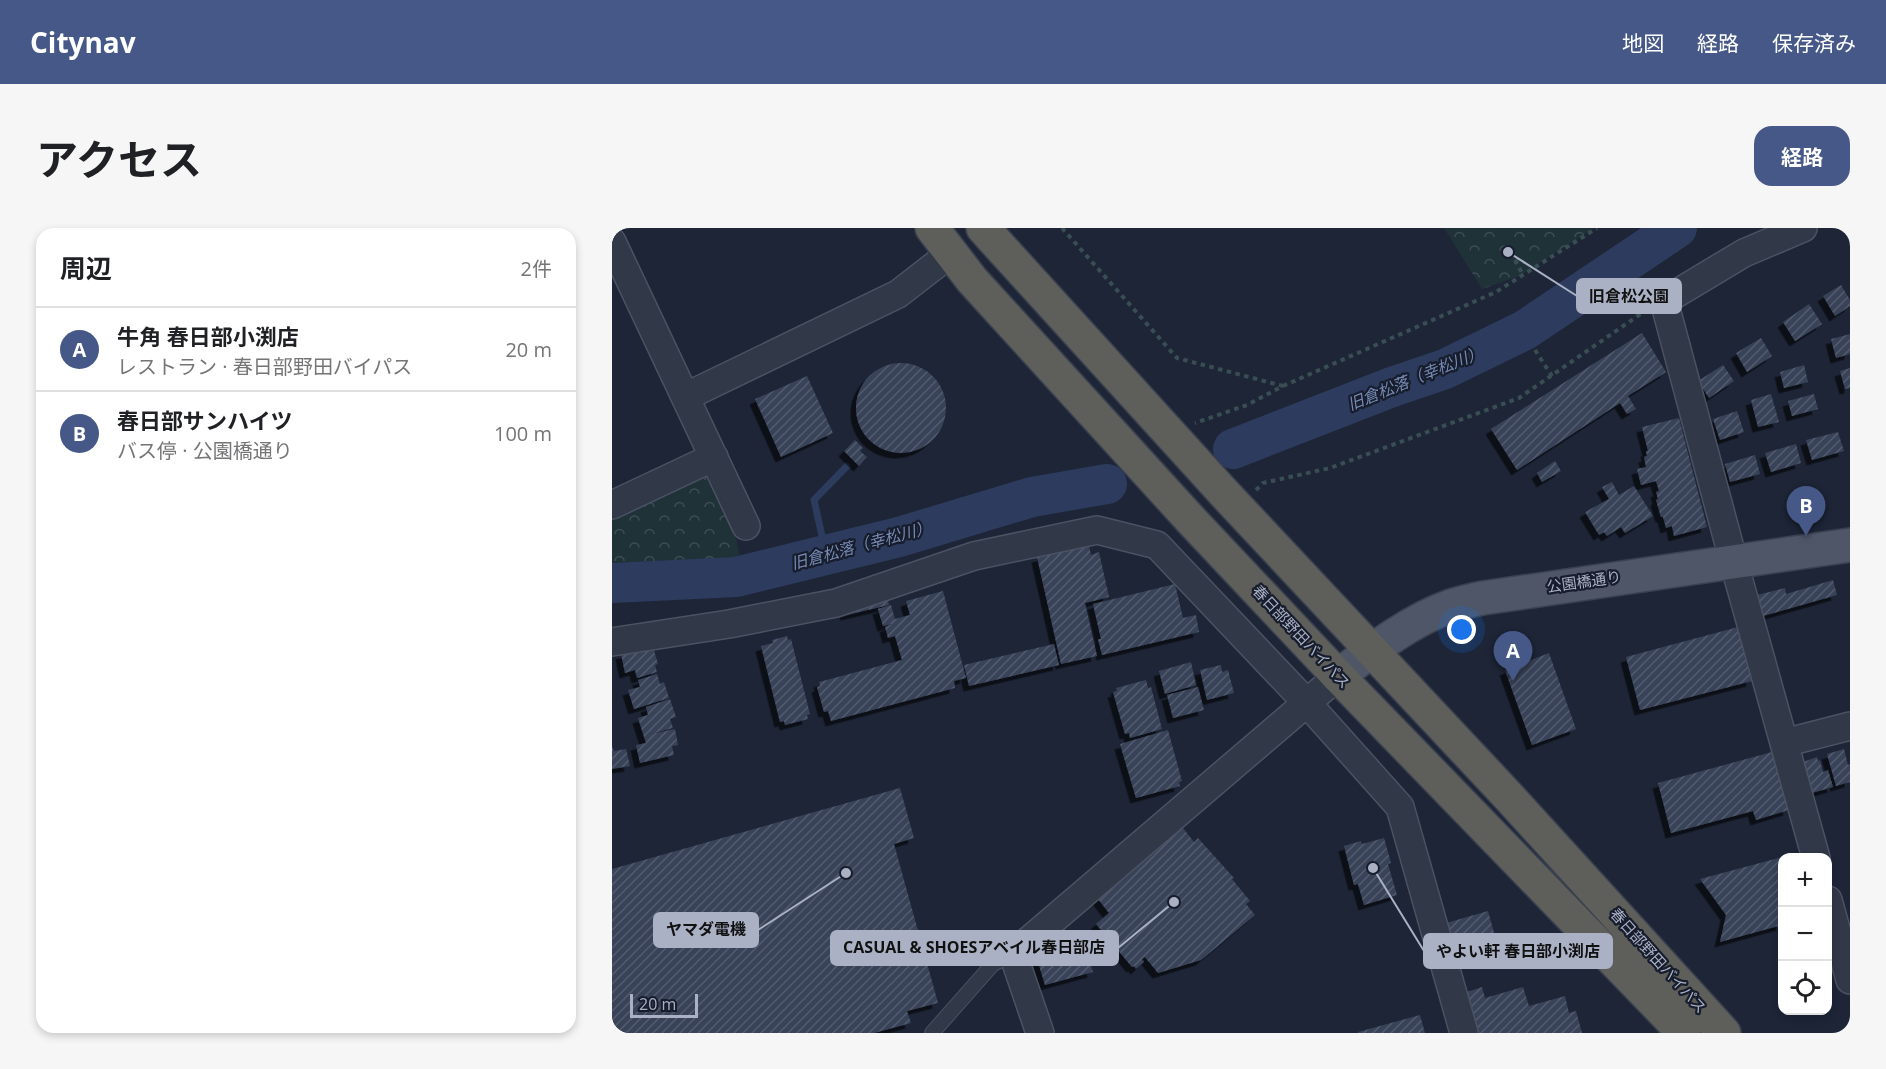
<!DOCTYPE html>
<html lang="ja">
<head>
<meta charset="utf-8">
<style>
  body { margin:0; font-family:"Open Sans","Noto Sans JP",sans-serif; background:#f6f6f6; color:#202124 }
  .controls { position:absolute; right:18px; bottom:18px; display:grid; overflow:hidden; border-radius:12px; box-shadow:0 3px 9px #0003 }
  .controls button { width:54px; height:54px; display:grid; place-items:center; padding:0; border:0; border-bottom:2px solid #e0e0e0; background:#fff; color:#202124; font:30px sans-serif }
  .scale { position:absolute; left:18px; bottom:15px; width:68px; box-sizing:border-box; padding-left:6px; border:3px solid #aab1c5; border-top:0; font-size:16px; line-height:21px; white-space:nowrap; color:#aab1c5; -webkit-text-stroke:4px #171d2c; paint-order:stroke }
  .you { position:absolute; left:850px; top:402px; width:21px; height:21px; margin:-15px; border:4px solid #fff; border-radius:50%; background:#1a73e8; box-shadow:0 0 0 9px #1a73e833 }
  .badge { display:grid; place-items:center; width:39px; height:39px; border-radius:50%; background:#465887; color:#fff; font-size:20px; font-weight:700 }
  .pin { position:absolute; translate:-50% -50px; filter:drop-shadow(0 2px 3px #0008) }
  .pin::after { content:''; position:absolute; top:32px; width:21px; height:18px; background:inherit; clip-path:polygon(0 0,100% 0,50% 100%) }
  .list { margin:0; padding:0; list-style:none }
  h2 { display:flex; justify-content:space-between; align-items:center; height:78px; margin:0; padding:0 24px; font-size:26px }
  h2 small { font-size:20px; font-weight:400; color:#757577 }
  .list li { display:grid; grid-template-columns:39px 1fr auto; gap:18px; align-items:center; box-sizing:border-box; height:84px; padding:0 24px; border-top:2px solid #e0e0e0 }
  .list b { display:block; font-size:22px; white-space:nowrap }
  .list p { margin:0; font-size:20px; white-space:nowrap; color:#757577 }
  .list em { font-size:20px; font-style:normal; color:#757577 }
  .icon { flex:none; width:33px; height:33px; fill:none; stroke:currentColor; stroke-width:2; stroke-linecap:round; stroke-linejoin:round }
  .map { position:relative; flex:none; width:1238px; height:805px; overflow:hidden; border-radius:18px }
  header { display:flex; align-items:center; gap:36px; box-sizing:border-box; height:84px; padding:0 30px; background:#465887; color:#fff }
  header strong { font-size:28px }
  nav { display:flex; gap:33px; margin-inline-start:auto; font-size:21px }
  .intro { display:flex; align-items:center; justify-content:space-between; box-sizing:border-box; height:144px; padding:0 36px }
  h1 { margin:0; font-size:42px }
  .button { padding:15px 27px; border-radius:18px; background:#465887; color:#fff; font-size:21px; font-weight:700 }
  main { display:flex; gap:36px; padding:0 36px }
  aside { flex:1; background:#fff; border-radius:18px; box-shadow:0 3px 9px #0003 }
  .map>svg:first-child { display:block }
</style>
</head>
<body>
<header>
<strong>Citynav</strong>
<nav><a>地図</a><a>経路</a><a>保存済み</a></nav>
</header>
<div class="intro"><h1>アクセス</h1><a class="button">経路</a></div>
<main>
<aside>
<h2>周辺<small>2件</small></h2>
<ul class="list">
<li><span class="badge">A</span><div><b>牛角 春日部小渕店</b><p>レストラン · 春日部野田バイパス</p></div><em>20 m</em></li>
<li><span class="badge">B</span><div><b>春日部サンハイツ</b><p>バス停 · 公園橋通り</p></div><em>100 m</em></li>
</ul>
</aside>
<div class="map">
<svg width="1238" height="805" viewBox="0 0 1238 805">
  <defs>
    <pattern id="park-crowns" width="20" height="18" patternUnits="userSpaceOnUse" patternTransform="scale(1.5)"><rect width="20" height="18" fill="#1f3238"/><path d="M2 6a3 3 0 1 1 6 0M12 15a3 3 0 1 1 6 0" fill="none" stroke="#3d4d53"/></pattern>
    <pattern id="building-hatch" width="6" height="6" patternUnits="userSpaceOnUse" patternTransform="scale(1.5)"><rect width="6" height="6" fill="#394358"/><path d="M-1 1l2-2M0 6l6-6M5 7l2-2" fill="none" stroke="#535c6e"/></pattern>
    <filter id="shadow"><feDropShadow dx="-5.5" dy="5.5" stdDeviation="0" flood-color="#0009"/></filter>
  </defs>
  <rect width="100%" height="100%" fill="#1d2537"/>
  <!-- park -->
  <path fill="url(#park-crowns)" d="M832,0H982L907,48L870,61Z
    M94,248L125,313L128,333L0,337V289Z"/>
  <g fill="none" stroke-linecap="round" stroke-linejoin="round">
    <!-- stream -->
    <path stroke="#2d3c5e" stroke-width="7" d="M214,326L202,272L235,238"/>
    <!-- river -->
    <path stroke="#2d3c5e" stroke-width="40" d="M621,221L780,159L833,141L913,102L1065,0
      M0,355L124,349L287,309L420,269L495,256"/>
  </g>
  <!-- building -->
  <path fill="url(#building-hatch)" filter="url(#shadow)" d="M1229,57L1238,72V78L1223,88L1211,68Z
    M1197,76L1210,96L1183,113L1171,94Z
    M1030,105L1054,144L1016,168L1024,181L1015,186L1008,175L905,242L879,201Z
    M1238,106V126L1224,130L1219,111Z
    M1149,110L1160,128L1135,144L1124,125Z
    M244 180a45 45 0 1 1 90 0a45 45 0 1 1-90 0Z
    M1111,137L1122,153L1097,170L1086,153Z
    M1192,137L1196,154L1172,160L1168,144Z
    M1238,140V160L1233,161L1228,143Z
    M195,148L221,205L169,229L143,171Z
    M1159,166L1167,194L1146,199L1139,172Z
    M1202,166L1206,181L1180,188L1176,173Z
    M1125,183L1132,204L1108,212L1101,191Z
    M1067,190L1095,299L1062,308L1060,298L1054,300L1051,289H1049L1044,272L1046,271L1044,264L1047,263L1044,253L1029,257L1025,241L1034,239L1032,229L1035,228L1034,223H1036L1030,199Z
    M1226,204L1232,223L1200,232L1194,212Z
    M243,212L251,220L248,223L255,229L247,238L232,223Z
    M1184,216L1189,235L1159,244L1153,225Z
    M1143,227L1148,246L1118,254L1113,236Z
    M943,233L949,243L930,254L925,245Z
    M1000,254L1007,267L1022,258L1041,288L1013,305L1009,299L995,308L992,304L987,307L973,284L997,271L990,259Z
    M477,318L479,327L487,324L497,369L473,375L485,428L449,436L425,329Z
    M1221,352L1225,367L1151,388L1145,367L1173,360L1174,366Z
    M563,356L571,390L584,387L587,404L490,427L486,411H489L481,376Z
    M331,363L354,450L342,453L343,460L219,493L216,483L212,484L205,459L208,458L207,454L290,432L283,408L276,410L273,399L280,396L271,398L266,381L279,377L283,391L298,387L294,373Z
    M276,372L277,377L234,387L233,384Z
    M1126,399L1140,453L1028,482L1014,429Z
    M175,408L176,412L179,411L198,486L195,487L196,491L173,497L172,493L168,494L149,418L161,415L160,412Z
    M442,416L447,437L357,458L352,437Z
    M41,419L46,436L43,437L45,444L25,450L23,442L13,445L9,426Z
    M937,425L964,501L920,517L893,442Z
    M579,434L584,457L553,466L547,443Z
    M609,437L610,444L616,442L622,465L595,472L588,442Z
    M45,446L48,456L52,454L57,470L22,481L16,462L28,459L26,452Z
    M534,452L536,460L539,459L550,501L518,510L517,505L513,506L501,464L505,463L504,460Z
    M586,459L592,482L561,490L555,467Z
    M58,471L64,489L58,491L61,500L39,506L63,501L66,517L60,518L62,527L28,535L24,517L34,515L26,490L36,487L34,479Z
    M556,502L570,553L567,554L568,558L524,570L508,516Z
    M0,518L2,523L14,521L18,538L0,541Z
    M1232,521L1236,537L1238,536V554L1224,558L1215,526Z
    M1160,524L1177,582L1144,592L1141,583L1059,605L1046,555Z
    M1205,529L1206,533L1208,532L1211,544L1216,542L1221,559L1200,565L1191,534Z
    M288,560L302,610L282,616L326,775L295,783L299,795L262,805H0V641Z
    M571,600L582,614L586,610L622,650L620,651L638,673L634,676L643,687L589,732L546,745L533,729L530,731L532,734L524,741L522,738L520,739L484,696L497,685L486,671Z
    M772,610L779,635L776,636L785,667L752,677L746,656L742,657L732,618L749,613L750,616Z
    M1185,625L1187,630H1170V697L1108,714L1114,687L1088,651Z
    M876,683L886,719L844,731L834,695Z
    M472,714L481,744L433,757L424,727Z
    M870,759L873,770L911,759L917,778L953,768L957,785L964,783L970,805H866L855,764Z
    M808,787L813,805H746V804Z"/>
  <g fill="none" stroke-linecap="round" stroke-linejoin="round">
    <!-- service casing -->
    <g stroke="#4b5263" stroke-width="16">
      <path id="service" d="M320,805L381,736L401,726"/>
    </g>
    <!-- minor casing -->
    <g stroke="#4b5263" stroke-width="30">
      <path id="minor" d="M1191,0L1132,25L1052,73L1122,335L1204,630
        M0,14L134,298
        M73,169L286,66L339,25
        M0,277L102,229
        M0,414L117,396L224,375L362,328L485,302L545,317L695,475L788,579L852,805
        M1172,515L1238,498
        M1216,672L1238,752
        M428,805L401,726L726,448"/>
    </g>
    <!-- primary casing -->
    <g stroke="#3a4151" stroke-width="36">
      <path id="primary" d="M726,448C759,423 799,392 839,378C849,375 860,372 871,370L1238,317"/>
    </g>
    <!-- trunk casing -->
    <g stroke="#383f4f" stroke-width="36">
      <path id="trunk" d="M320,0L360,52L579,292L726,448L1072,805
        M371,0L612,265L897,569L1112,805"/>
    </g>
    <!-- path -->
    <path stroke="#394e53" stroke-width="4" stroke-dasharray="4.5 4.5" stroke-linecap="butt" d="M450,0L565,130L671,158L635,177L583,195
      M903,32L911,47
      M923,122L940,148
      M671,158L884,64L985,0
      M644,262L651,255L718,240L907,170L1030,85"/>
    <!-- service -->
    <use href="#service" stroke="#313848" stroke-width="14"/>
    <!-- minor -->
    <use href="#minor" stroke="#313848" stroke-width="27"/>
    <!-- primary -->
    <use href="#primary" stroke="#4e5668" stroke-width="33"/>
    <!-- trunk -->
    <use href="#trunk" stroke="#5e5e5a" stroke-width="33"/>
  </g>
  <g text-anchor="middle" stroke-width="4.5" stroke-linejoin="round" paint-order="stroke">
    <!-- street labels -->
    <g font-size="15" fill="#aab1c5" stroke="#171d2c">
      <text transform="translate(972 354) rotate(-8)" y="5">公園橋通り</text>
      <text transform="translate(689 409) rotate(47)" y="5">春日部野田バイパス</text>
      <text transform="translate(1046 733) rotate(48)" y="5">春日部野田バイパス</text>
    </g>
    <!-- water labels -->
    <g font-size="16" font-style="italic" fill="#778bb5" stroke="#171d2c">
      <text transform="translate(803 150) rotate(-22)" y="6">旧倉松落（幸松川）</text>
      <text transform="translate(249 317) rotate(-15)" y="6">旧倉松落（幸松川）</text>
    </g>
  </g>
  <!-- callouts -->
  <path fill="none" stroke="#aab1c5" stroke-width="2" d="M896 24L965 68M234 645L146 702M562 674L506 720M761 640L812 723"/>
  <g fill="#aab1c5" stroke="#171d2c" stroke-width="2">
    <circle cx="896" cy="24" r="6"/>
    <circle cx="234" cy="645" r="6"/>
    <circle cx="562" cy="674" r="6"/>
    <circle cx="761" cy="640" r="6"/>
  </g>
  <g fill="#aab1c5" stroke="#aab1c5" stroke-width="2">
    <rect x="965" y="51" width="104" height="34" rx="6"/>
    <rect x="42" y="685" width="104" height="34" rx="6"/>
    <rect x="219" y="703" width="287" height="34" rx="6"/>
    <rect x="812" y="706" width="188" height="34" rx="6"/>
  </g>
  <g font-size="16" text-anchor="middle" font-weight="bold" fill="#111">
    <text x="1017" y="74">旧倉松公園</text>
    <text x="94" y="707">ヤマダ電機</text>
    <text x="362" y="725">CASUAL &amp; SHOESアベイル春日部店</text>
    <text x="906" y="729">やよい軒 春日部小渕店</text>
  </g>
</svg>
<div class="controls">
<button>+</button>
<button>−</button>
<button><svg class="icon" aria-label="locate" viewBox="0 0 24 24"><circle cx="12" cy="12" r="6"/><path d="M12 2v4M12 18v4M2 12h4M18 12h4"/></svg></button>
</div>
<div class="scale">20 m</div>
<div class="you"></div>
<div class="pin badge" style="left:901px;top:453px">A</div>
<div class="pin badge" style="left:1194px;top:308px">B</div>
</div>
</main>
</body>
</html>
